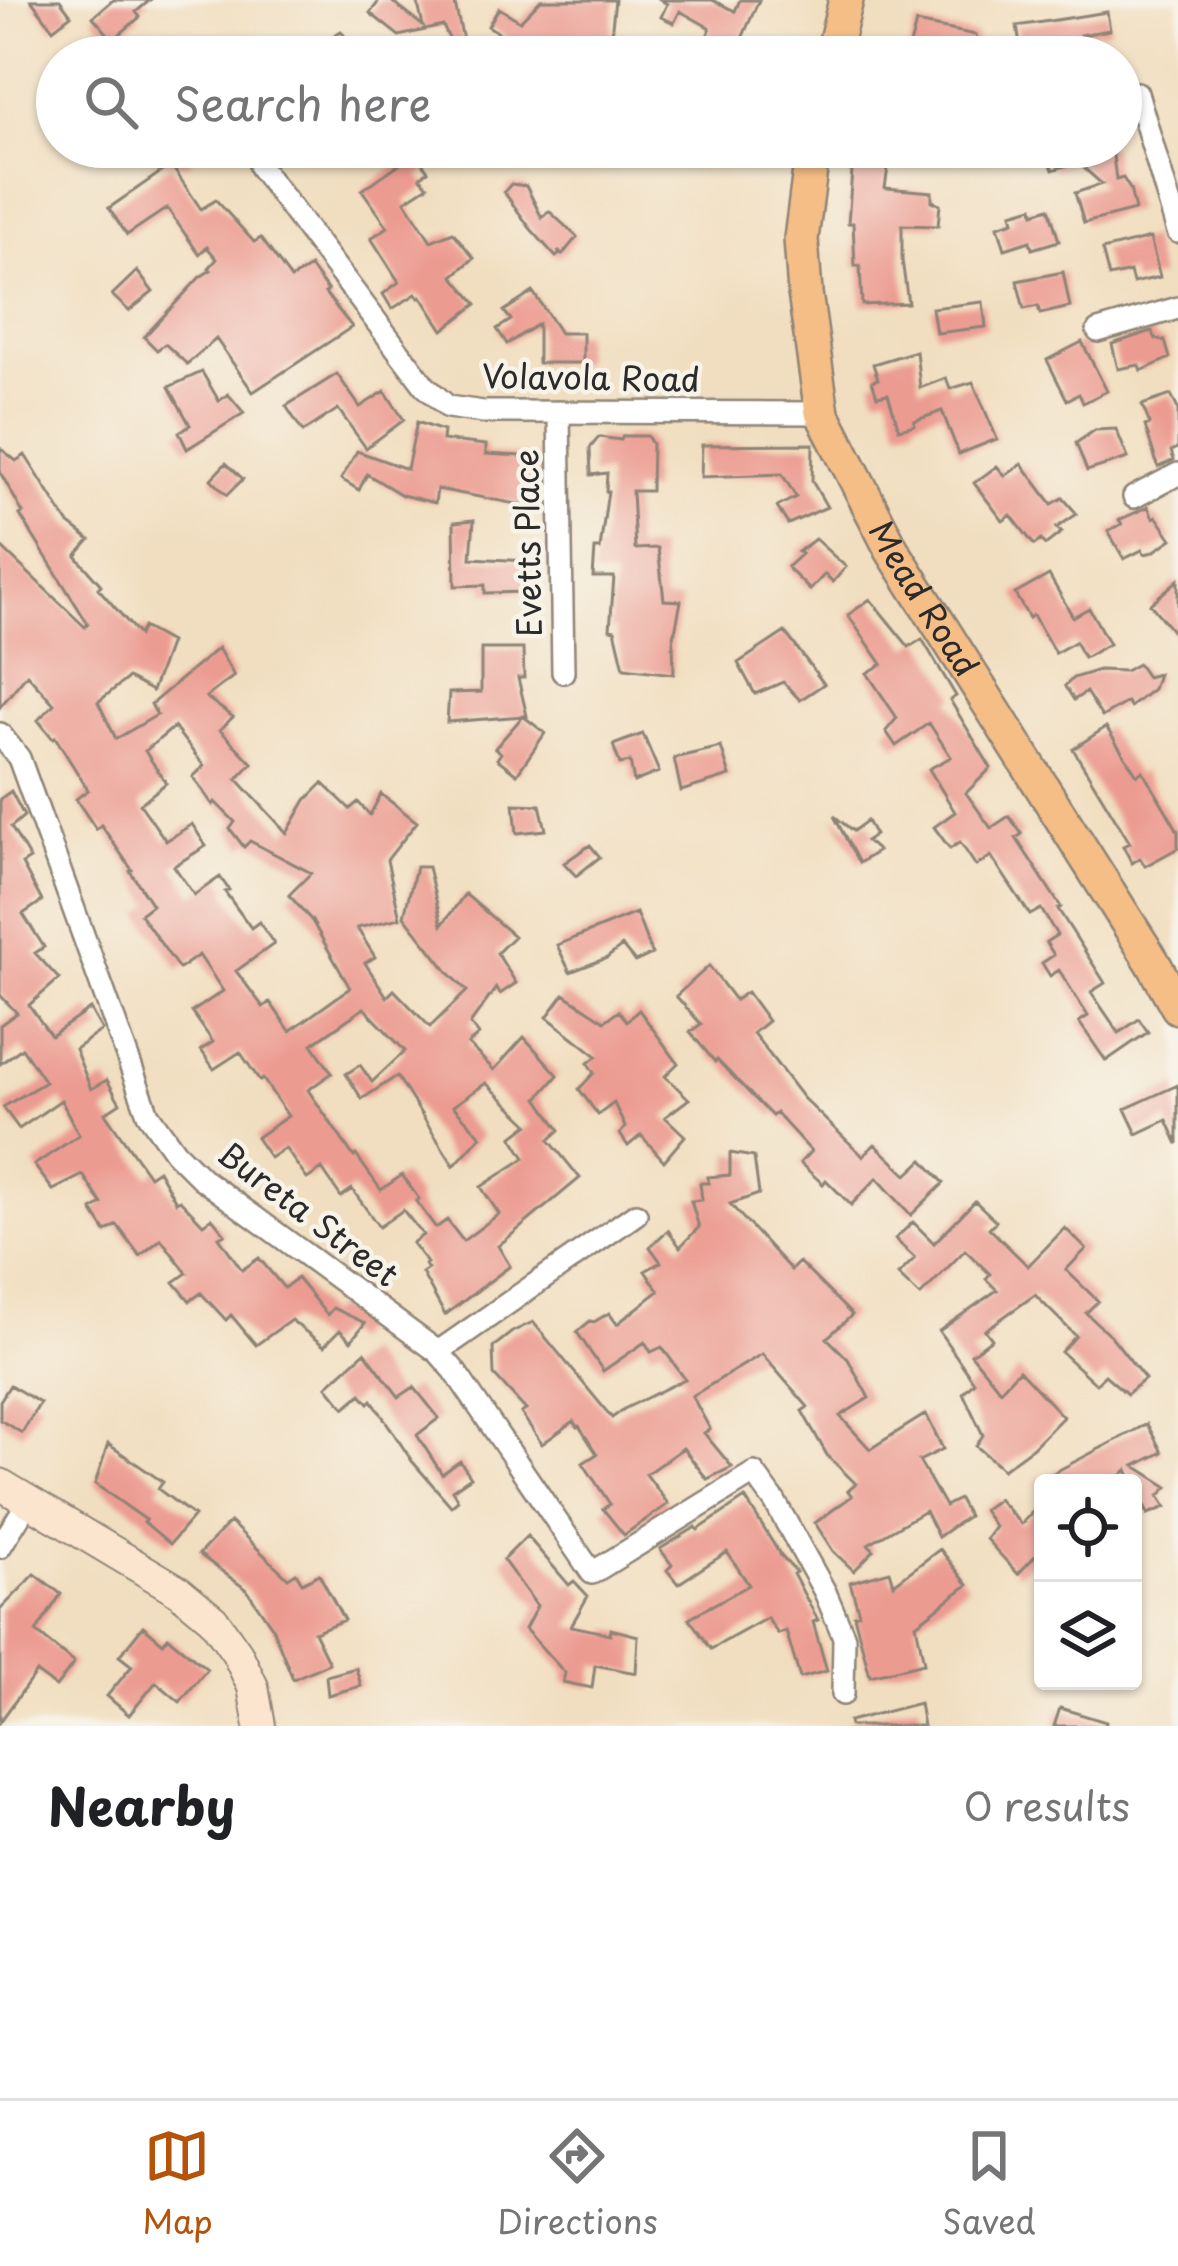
<!DOCTYPE html>
<html lang="en">
<head>
<meta charset="utf-8">
<style>
  body { margin:0; font-family:"Playpen Sans",sans-serif; background:#f2f2f2; color:#202124 }
  .controls { position:absolute; right:36px; bottom:36px; display:grid; overflow:hidden; border-radius:12px; box-shadow:0 3px 9px #0004 }
  .controls button { width:108px; height:108px; display:grid; place-items:center; padding:0; border:0; border-bottom:3px solid #e0e0e0; background:#fff; color:#202124; font:60px sans-serif }
  .list { margin:0; padding:0; list-style:none }
  h2 { display:flex; justify-content:space-between; align-items:center; height:156px; margin:0; padding:0 48px; font-size:51px }
  h2 small { font-size:39px; font-weight:400; color:#757577 }
  .icon { flex:none; width:66px; height:66px; fill:none; stroke:currentColor; stroke-width:2; stroke-linecap:round; stroke-linejoin:round }
  .map { position:relative; flex:none; width:1178px; height:1726px; overflow:hidden }
  .search { position:absolute; background:#fff; box-shadow:0 3px 9px #0004; left:36px; right:36px; top:36px; height:132px; display:flex; align-items:center; gap:30px; box-sizing:border-box; padding:0 42px; border-radius:66px; color:#757577; font-size:45px }
  .sheet { height:372px; background:#fff }
  nav { display:flex; justify-content:space-around; align-items:center; box-sizing:border-box; height:168px; border-top:3px solid #e0e0e0; background:#fff; font-size:33px; color:#757577 }
  nav a { display:grid; justify-items:center; gap:6px }
  nav .on { color:#b45309 }
  .map>svg:first-child { display:block }
</style>
</head>
<body>
<div class="map">
<svg width="1178" height="1726" viewBox="0 0 1178 1726">
  <rect width="100%" height="100%" fill="#f7f3e8"/>
  <filter id="ink" filterUnits="userSpaceOnUse"><feTurbulence type="fractalNoise" baseFrequency=".00833" numOctaves="2"/><feDisplacementMap in="SourceGraphic" scale="24" xChannelSelector="R" yChannelSelector="G"/><feConvolveMatrix kernelMatrix="1 2 1 2 8 2 1 2 1" color-interpolation-filters="sRGB"/></filter>
  <filter id="wash" filterUnits="userSpaceOnUse"><feTurbulence type="fractalNoise" baseFrequency=".004" numOctaves="4" result="noise"/><feDisplacementMap in="SourceGraphic" scale="48" xChannelSelector="R" yChannelSelector="G"/><feGaussianBlur stdDeviation="2.7" result="paint"/><feColorMatrix in="noise" values="0 0 0 0 0 0 0 0 0 0 0 0 0 0 0 0 0 1.4 0 .05"/><feComposite in="paint" operator="in"/></filter>
  <g filter="url(#wash)">
    <rect width="100%" height="100%" fill="#f1dec0"/>
    <g id="blocks">
      <!-- building -->
      <path fill="#ec9b91" fill-rule="evenodd" d="M31,0H60L71,15L53,29Z
        M113,0H150L136,12L140,17L113,40L93,17Z
        M380,0H390L423,26L417,0H454L467,57H458L443,26L399,36L370,13Z
        M541,0H615L612,26L613,53L609,57L584,56L583,54L558,52L552,57H536L488,26L499,8L520,21Z
        M661,0H712L735,11L740,0H759L740,43L772,52L771,57H730L705,51L710,28L680,11L674,23L661,17L667,4Z
        M1107,12L1110,30L1080,35L1084,57H1022L1017,26Z
        M916,23L976,35L978,49L970,57H923L908,53Z
        M341,31L359,57H335L325,41Z
        M129,147H192L190,165L128,156Z
        M837,147H891L885,188L932,192V201L940,204L938,226L902,225V260L908,303L862,305L860,266H855L853,223H848L852,171L833,164Z
        M1044,147H1112L1116,180L1123,178L1130,189L1135,210L1084,223L1075,193L1102,184L1077,162L1053,170Z
        M415,153L428,171L420,177L428,186L405,201L431,241L453,232L474,258L453,276L477,304L443,330L421,296L419,298L416,294L392,309L383,294L399,282L371,238L388,227L362,190Z
        M171,165L201,209L216,200L254,242L261,238L291,279L310,267L328,291L325,293L352,327L253,392L216,339L187,364L165,344L157,350L144,337L200,277L211,270L209,268L217,259L207,247L199,254L167,208L127,235L109,208Z
        M511,184L526,186L542,218L549,211L577,237L562,255L558,251L560,254L556,257L530,228L504,192Z
        M1033,207L1034,213L1049,208L1059,241L1032,249L1030,241L1005,249L998,226L1014,221L1012,213Z
        M1150,238L1160,277L1133,283L1130,272L1109,277L1102,250Z
        M137,271L153,292L129,311L112,295Z
        M1063,272L1070,307L1040,314L1038,306L1024,309L1017,281Z
        M533,292L560,333H583V363H538V324L507,344L497,329L511,320L504,311Z
        M983,302L986,327L936,333L932,308Z
        M1152,331L1156,339L1165,341L1170,358L1141,371L1139,365L1118,369L1112,344Z
        M1082,342L1107,391L1083,403L1079,394L1067,400L1047,360Z
        M916,351L920,388L946,378L950,389L973,382L997,439L959,454L942,411L914,421L915,425L899,429L888,394L877,396L872,381L878,379L873,364Z
        M202,372L219,401L228,394L244,413L187,449L179,432L190,425L169,387Z
        M337,374L360,407L385,391L404,420L366,448L338,409L303,432L286,406Z
        M1171,395L1178,409V448L1171,451L1174,460L1158,467L1145,426L1150,424L1142,405Z
        M417,422L443,431L442,440L486,445V454L541,457L538,508L437,489L435,503L402,495L367,474L359,490L341,479L357,451L407,469Z
        M1116,429L1128,458L1087,471L1076,443L1095,430Z
        M623,436H647L652,444L651,491H632L635,549L658,548L664,600L681,601L673,642L674,674L624,668L615,630L610,629L614,577H593L595,549H600L608,491H606L607,473L591,475L590,448L599,437L621,440Z
        M813,444L812,481L827,507L788,524L777,507L796,497L782,474L701,477L702,445Z
        M0,448L16,461L25,455L68,523L90,540L76,556L101,585L98,588L139,635L143,627L170,642L152,691L128,678L98,702L116,739L157,715L151,704L218,648L234,676L206,697L233,717L220,730L252,763L237,779L287,833L306,800L323,783L350,809L358,802L370,815L381,794L417,822L387,860L400,918L357,928L375,957L365,963L387,997L394,990L430,1027L467,991L449,973L404,916L416,867H428L442,925L465,894L514,936L497,953L516,983L500,994L496,988L470,1024L479,1035L468,1044L494,1070L524,1037L558,1075L538,1098L560,1130L549,1140L580,1178L498,1246L510,1266L445,1315L422,1273L428,1269L425,1265L427,1263L412,1243L423,1235L403,1210L379,1227L352,1189L341,1197L322,1169L307,1179L285,1148L270,1158L256,1138L288,1116L263,1079L260,1081L240,1052L214,1069L201,1050L213,1042L192,1012L223,991L199,955L179,969L140,914L152,905L130,871L132,870L101,825L96,829L76,799L88,790L55,737L53,739L38,720L54,704L27,674L0,707V546L85,627L88,624L20,515L23,513L0,472ZM174,727L204,766L193,777L213,805L215,802L235,822L230,829L244,847L250,841L311,873L289,895L312,921L350,988L290,1031L270,1002L263,1007L236,971L274,944L259,922L251,928L225,892L229,890L220,877L194,895L174,866L206,846L192,824L166,841L140,804L166,783L145,751ZM364,1008L405,1051L372,1082L360,1065L346,1074L362,1099L397,1076L454,1166L481,1136L453,1106L486,1083L529,1124L512,1137L525,1158L481,1187L499,1214L463,1241L447,1220L436,1228L416,1201L419,1199L402,1175L381,1190L356,1155L354,1157L308,1090L332,1073L312,1044Z
        M226,463L243,479L227,495L211,479Z
        M1022,464L1052,504L1063,498L1077,514L1056,528L1062,532L1045,545L1041,540L1034,545L1011,515L1003,521L974,483L997,466L1005,476Z
        M1148,507L1153,518L1156,516L1172,539L1153,552L1145,554L1142,550L1124,559L1108,531L1122,524L1119,520Z
        M474,520L471,558L528,561L529,592L485,593V585L455,586L454,522Z
        M815,539L846,567L833,582L825,574L810,590L787,567L801,554L798,552Z
        M1049,575L1073,617L1089,608L1109,644L1084,658L1075,642L1055,653L1033,615L1029,618L1015,594Z
        M1178,580V638L1150,604Z
        M870,599L909,647L922,639L956,696L950,700L991,768L966,793L991,828L1009,816L1022,834L1016,838L1061,907L1058,909L1105,983L1091,992L1119,1033L1139,1019L1148,1032L1106,1061L1079,1022L1088,1016L1059,970L1050,976L1042,963L1054,955L1046,942L1057,935L1041,909L1030,915L991,856L976,866L960,842L950,849L934,827L955,812L929,769L951,757L929,723L896,746L886,731L897,718L867,673L882,664L848,615Z
        M785,632L824,684L800,700L783,682L755,694L738,663Z
        M481,649H523L524,678H518L527,716H523L545,733L517,774L497,759L501,753L495,748L523,716L447,722L449,693L481,692Z
        M1138,664L1147,677L1158,674L1153,689L1130,707L1127,702L1102,717L1086,692L1074,700L1065,686L1073,678L1099,670L1125,671Z
        M1106,727L1137,775L1143,771L1178,831V848L1145,866L1140,858L1132,863L1123,846L1130,843L1073,749Z
        M643,734L659,772L634,782L630,762L620,764L613,745Z
        M721,747L730,776L681,791L674,758Z
        M11,791L24,816L11,827L30,859L22,864L42,901L23,914L44,947L35,953L59,979L29,1005L51,1036L90,1009L102,1030L75,1049L91,1089L107,1080L120,1103L105,1113L149,1176L158,1170L176,1202L180,1200L203,1224L212,1218L225,1234L219,1237L242,1270L259,1258L284,1288L297,1278L327,1315L333,1308L365,1323L351,1341L340,1330L324,1346L291,1320L256,1345L231,1315L226,1320L201,1293L190,1301L174,1282L187,1273L161,1239L140,1256L117,1225L106,1232L92,1210L102,1204L83,1175L53,1190L34,1165L79,1135L61,1100L19,1129L3,1107L45,1082L22,1048L0,1064V1025L17,1013L0,995V799Z
        M514,804L540,805L546,830L517,833Z
        M834,816L853,831L867,821L875,835L866,841L878,851L859,863Z
        M590,845L600,857L576,876L564,863Z
        M636,913L652,954L635,962L622,946L607,958L570,972L557,945Z
        M709,966L735,1000L747,992L768,1021L753,1033L803,1098L863,1156L875,1144L907,1175L923,1160L944,1183L911,1215L877,1178L851,1205L826,1180L823,1184L800,1163L811,1151L776,1113L772,1116L717,1060L715,1062L690,1032L701,1024L676,996Z
        M564,994L605,1021L619,1011L627,1021L639,1010L678,1063L665,1076L689,1099L665,1117L685,1136L664,1161L641,1135L628,1146L620,1134L625,1127L614,1103L598,1115L579,1089L594,1073L588,1063L597,1056L547,1017Z
        M1178,1085V1144L1167,1120L1137,1134L1125,1109Z
        M730,1153L754,1157L759,1194L730,1204L791,1270L799,1262L852,1315L827,1338L848,1359L869,1398L840,1416L870,1449L926,1414L943,1449L919,1461L945,1506L959,1499L968,1516L938,1537L925,1511L868,1544L874,1550L854,1571L833,1551L815,1523L852,1496L848,1491L856,1484L827,1455L802,1411L808,1407L762,1354L692,1396L710,1429L704,1433L732,1467L707,1479L683,1448L646,1474L668,1504L624,1535L603,1509L610,1504L583,1463L597,1454L579,1426L577,1427L574,1421L542,1444L521,1413L526,1410L494,1375L493,1347L512,1332L533,1322L612,1418L624,1409L685,1379L662,1347L651,1352L645,1342L603,1371L577,1332L590,1321L594,1322L609,1313L617,1324L659,1291L645,1271L661,1262L650,1247L668,1230L680,1247L699,1227L691,1201L702,1200L700,1183H709L707,1177L730,1175Z
        M975,1201L996,1221L989,1228L1028,1266L1065,1228L1086,1249L1066,1270L1098,1301L1086,1313L1112,1337L1145,1379L1127,1394L1105,1375L1096,1384L1061,1352L1076,1336L1035,1295L985,1330L992,1339L971,1354L1000,1390L1019,1370L1063,1417L1033,1447L1003,1469L976,1446L983,1435L963,1393L974,1382L939,1331L997,1290L986,1279L990,1274L965,1250L920,1296L898,1275L915,1258L895,1239L913,1222L934,1243Z
        M365,1352L399,1397L414,1387L439,1418L417,1435L442,1474L460,1461L471,1477L452,1490L458,1500L451,1506L412,1461L372,1400L369,1403L361,1394L345,1408L327,1386Z
        M10,1385L40,1403L22,1433L0,1420V1401Z
        M1147,1424L1162,1452L1135,1466L1168,1487L1159,1496L1166,1507L1148,1514L1127,1470L1113,1483H1034Z
        M108,1444L163,1482L158,1489L194,1516L170,1544L144,1522L146,1520L95,1484Z
        M745,1498L781,1556L796,1572L793,1574L818,1620L813,1622L827,1671L800,1678L786,1631L778,1634L767,1618L711,1649L689,1618L749,1585L727,1552L678,1584L667,1570L672,1565L660,1549L696,1527L698,1530Z
        M998,1499L1021,1524L1043,1501V1562L1036,1555L1018,1574L986,1539L995,1527L983,1510Z
        M230,1522L288,1578L296,1573L302,1583L319,1574L344,1620L314,1632L329,1663L293,1679L272,1627L247,1590L199,1554Z
        M527,1536L569,1585L574,1581L588,1596L571,1626L610,1634L611,1629L638,1636L636,1673L595,1665L592,1688L563,1682L565,1673L525,1629L537,1606L503,1560Z
        M940,1549L968,1585L916,1624L924,1663L870,1676L854,1615L859,1613L850,1582L890,1571L894,1584Z
        M35,1574L61,1594L36,1632L74,1663L56,1687L36,1672L0,1722V1610Z
        M143,1626L163,1643L168,1637L207,1669L180,1702L156,1682L129,1715L107,1696L132,1666L119,1656Z
        M356,1668L361,1686L328,1695L326,1676Z
        M919,1703L923,1726H850L849,1721Z
        M1060,1708L1106,1722L1105,1726H1054Z"/>
    </g>
  </g>
  <g filter="url(#ink)">
    <use href="#blocks" fill-opacity="0" stroke="#8e8476" stroke-width="3"/>
    <g fill="none" stroke-linecap="round" stroke-linejoin="round">
      <!-- street casing -->
      <g stroke="#8e8476" stroke-width="26">
        <path id="street" d="M1137,93L1178,232
          M260,167L425,386L448,407L483,412L822,413
          M1098,331L1178,308
          M559,412L563,672
          M1134,497L1178,474
          M0,734L19,758L148,1114L175,1152L201,1178L438,1352L454,1370L592,1573L754,1473L775,1502L825,1592L844,1637L843,1694
          M438,1352L636,1214
          M0,1547L28,1502"/>
      </g>
      <!-- secondary casing -->
      <g stroke="#8e8476" stroke-width="34">
        <path id="secondary" d="M0,1484L179,1591L213,1619L237,1653L253,1687L260,1726"/>
      </g>
      <!-- primary casing -->
      <g stroke="#8e8476" stroke-width="38">
        <g id="primary">
          <path d="M832,57L846,0"/>
          <path id="s1" d="M813,147L801,239L805,293L822,413L892,550L1152,961L1178,1007"/>
        </g>
      </g>
      <!-- street -->
      <use href="#street" stroke="#fff" stroke-width="21"/>
      <!-- secondary -->
      <use href="#secondary" stroke="#fbe5cf" stroke-width="30"/>
      <!-- primary -->
      <use href="#primary" stroke="#f6be87" stroke-width="33"/>
    </g>
  </g>
  <g text-anchor="middle" stroke-width="9" stroke-linejoin="round" paint-order="stroke">
    <!-- street labels -->
    <g font-size="33" fill="#2b2b2b" stroke="#f7f3e8">
      <text transform="translate(591 378) rotate(1)" y="12">Volavola Road</text>
      <text transform="translate(528 543) rotate(-91)" y="12">Evetts Place</text>
      <text dy="12" stroke="none"><textPath href="#s1" startOffset="480">Mead Road</textPath></text>
      <text transform="translate(308 1214) rotate(37)" y="12">Bureta Street</text>
    </g>
  </g>
</svg>
<div class="controls">
<button><svg class="icon" aria-label="locate" viewBox="0 0 24 24"><circle cx="12" cy="12" r="6"/><path d="M12 2v4M12 18v4M2 12h4M18 12h4"/></svg></button>
<button><svg class="icon" aria-label="layers" viewBox="0 0 24 24"><path d="M12 4l9 5-9 5-9-5zM3 14l9 5 9-5"/></svg></button>
</div>
<div class="search"><svg class="icon" aria-label="search" viewBox="0 0 24 24"><circle cx="10" cy="10" r="6"/><path d="M15 15l6 6"/></svg>Search here</div>
</div>
<section class="sheet">
<h2>Nearby<small>0 results</small></h2>
<ul class="list">
</ul>
</section>
<nav>
<a class="on"><svg class="icon" aria-label="map" viewBox="0 0 24 24"><path d="M3 6l6-2 6 2 6-2v14l-6 2-6-2-6 2zM9 4v14M15 6v14"/></svg>Map</a>
<a><svg class="icon" aria-label="directions" viewBox="0 0 24 24"><path d="M12 3l9 9-9 9-9-9zM9 14v-3h6M13 9l2 2-2 2"/></svg>Directions</a>
<a><svg class="icon" aria-label="saved" viewBox="0 0 24 24"><path d="M7 4h10v16l-5-4-5 4z"/></svg>Saved</a>
</nav>
</body>
</html>
